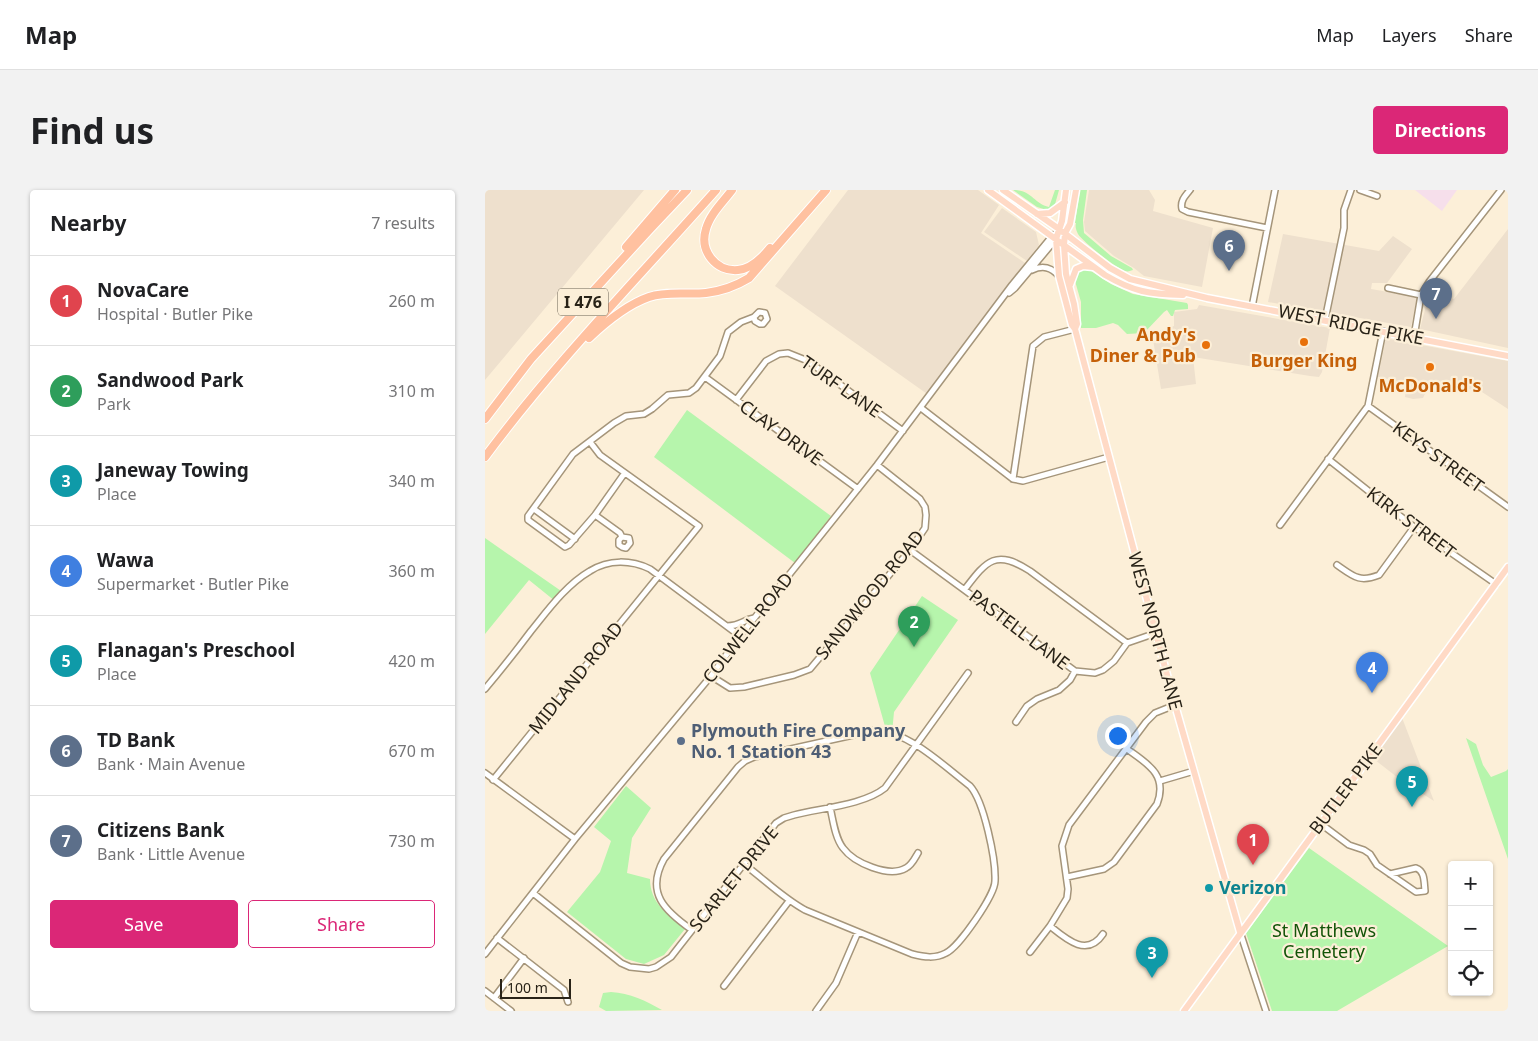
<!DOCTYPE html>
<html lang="en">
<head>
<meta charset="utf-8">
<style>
  body { margin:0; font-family:"Noto Sans",sans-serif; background:#f2f2f2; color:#202124 }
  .controls { position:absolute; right:15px; bottom:15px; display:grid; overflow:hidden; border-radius:5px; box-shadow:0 1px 4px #0004 }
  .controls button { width:45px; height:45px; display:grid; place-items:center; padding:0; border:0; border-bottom:1px solid #e0e0e0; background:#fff; color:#202124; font:25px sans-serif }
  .scale { position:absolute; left:15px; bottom:12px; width:71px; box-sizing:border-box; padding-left:5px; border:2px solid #292318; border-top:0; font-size:14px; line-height:18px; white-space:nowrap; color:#292318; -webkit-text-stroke:4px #fcefd8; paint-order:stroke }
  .you { position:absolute; left:632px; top:545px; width:18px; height:18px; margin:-12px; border:4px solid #fff; border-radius:50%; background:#1a73e8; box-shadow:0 0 0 8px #1a73e833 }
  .badge { display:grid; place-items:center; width:32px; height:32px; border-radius:50%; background:#db2777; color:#fff; font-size:16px; font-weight:700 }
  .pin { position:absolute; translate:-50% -41px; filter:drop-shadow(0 1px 2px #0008) }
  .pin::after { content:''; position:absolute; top:26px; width:18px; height:15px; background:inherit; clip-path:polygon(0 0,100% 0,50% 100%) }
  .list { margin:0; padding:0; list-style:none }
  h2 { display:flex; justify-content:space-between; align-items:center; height:65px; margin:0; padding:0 20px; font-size:21px }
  h2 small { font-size:16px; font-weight:400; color:#757577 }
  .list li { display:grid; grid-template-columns:32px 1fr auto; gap:15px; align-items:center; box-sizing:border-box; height:90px; padding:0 20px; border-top:1px solid #e0e0e0 }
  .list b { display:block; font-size:19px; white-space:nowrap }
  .list p { margin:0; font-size:16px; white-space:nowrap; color:#757577 }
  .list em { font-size:16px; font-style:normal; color:#757577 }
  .actions { display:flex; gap:10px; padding:15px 20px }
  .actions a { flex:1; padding:11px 0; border:1px solid #db2777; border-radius:5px; text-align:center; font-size:18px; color:#db2777 }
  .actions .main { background:#db2777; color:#fff }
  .icon { flex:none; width:28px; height:28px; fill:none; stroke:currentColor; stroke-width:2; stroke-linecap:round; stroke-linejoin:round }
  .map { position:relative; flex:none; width:1023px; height:821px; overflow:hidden; border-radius:5px }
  header { display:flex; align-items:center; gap:30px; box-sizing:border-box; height:70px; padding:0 25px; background:#fff; border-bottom:1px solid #e0e0e0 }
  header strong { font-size:24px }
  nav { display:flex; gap:28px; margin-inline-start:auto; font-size:18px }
  .intro { display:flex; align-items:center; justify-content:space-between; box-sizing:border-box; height:120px; padding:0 30px }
  h1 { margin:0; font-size:35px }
  .button { padding:12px 22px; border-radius:5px; background:#db2777; color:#fff; font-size:18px; font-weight:700 }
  main { display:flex; gap:30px; padding:0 30px }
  aside { flex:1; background:#fff; border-radius:5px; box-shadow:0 1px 4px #0004 }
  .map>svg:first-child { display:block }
</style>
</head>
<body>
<header>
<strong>Map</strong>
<nav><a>Map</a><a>Layers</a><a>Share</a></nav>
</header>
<div class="intro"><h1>Find us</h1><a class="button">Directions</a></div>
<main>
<aside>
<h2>Nearby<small>7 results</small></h2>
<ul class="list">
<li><span class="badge" style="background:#e0444e">1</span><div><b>NovaCare</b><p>Hospital · Butler Pike</p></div><em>260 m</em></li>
<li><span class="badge" style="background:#2e9e5b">2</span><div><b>Sandwood Park</b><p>Park</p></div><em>310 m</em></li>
<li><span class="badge" style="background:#0f9aa8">3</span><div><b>Janeway Towing</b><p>Place</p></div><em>340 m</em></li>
<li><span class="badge" style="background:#3f7fe0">4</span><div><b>Wawa</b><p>Supermarket · Butler Pike</p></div><em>360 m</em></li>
<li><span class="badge" style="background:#0f9aa8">5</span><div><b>Flanagan's Preschool</b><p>Place</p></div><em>420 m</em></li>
<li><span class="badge" style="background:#5c6f8a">6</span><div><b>TD Bank</b><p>Bank · Main Avenue</p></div><em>670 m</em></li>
<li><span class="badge" style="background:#5c6f8a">7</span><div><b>Citizens Bank</b><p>Bank · Little Avenue</p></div><em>730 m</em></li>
</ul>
<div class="actions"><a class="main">Save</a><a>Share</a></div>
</aside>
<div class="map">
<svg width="1023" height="821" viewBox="0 0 1023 821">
  <rect width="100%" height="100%" fill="#fcefd8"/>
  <!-- commercial -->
  <path fill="#eee0cd" d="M0,0H159L0,190Z
    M363,0H493L514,15L496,43L543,75L445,206L290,96Z
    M604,0H664L670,10L668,21L728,38L717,97L659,86L649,78L629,66L600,41L599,32Z
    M517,18L551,42L554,55L542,71L499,42Z
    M1023,39V158L935,139L944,104L969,109Z
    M798,44L894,61L908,46L927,59L902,93H887L886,99L932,107L926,137L783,112Z
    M714,115L845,138L837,182L834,187L825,186L708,167L711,194L676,199L667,143L689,136V122L712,119Z
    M901,148L929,155L931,154L1023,171V219L997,202L961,194L945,193L938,208L928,209L920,207L922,193L893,187Z
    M916,525L949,611L917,591L885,566Z"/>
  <!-- education -->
  <path fill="#f6dfeb" d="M930,0H972L957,21Z"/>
  <!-- green -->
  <path fill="#b6f5ac" d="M528,0C547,0 549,14 564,17L570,0H574L569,18L562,20L552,17Z
    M595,0H602L598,30L599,43L626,66L647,78L648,80C644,81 644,82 640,81C632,79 597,51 593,44C591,40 590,37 591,33H590Z
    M603,79L626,94L648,104L702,113L703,115V119L690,120L688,126H686L682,120L679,122L659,143L642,144L633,135L628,133L611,138H596V112L590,91L593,81Z
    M202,220L346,326L310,373L169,267Z
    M0,348L79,403L70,411L44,390L0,444Z
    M437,406L473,430L409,522L407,543L401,540L385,483Z
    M981,548L991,554L998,575L1006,587L1021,581L1023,579V669Z
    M141,596L166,618L147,648L142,683L165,689C165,713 183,725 200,739L179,765L159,774L141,769L82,722L115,682L126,651L109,637Z
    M824,658L963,756L852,821H787L761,743Z
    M126,802C145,803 161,811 177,820L121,821L114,817L118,803Z"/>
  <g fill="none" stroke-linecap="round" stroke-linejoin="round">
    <!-- minor casing -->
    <g stroke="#a5957a" stroke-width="8">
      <path id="minor" d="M705,0C700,6 695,11 697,19L703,22L782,38
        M875,0L892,6
        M547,80C558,75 566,77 574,86
        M903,98L936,105
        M524,103L530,98L571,49
        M767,117L790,0
        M840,130L859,38V20L866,0
        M929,147L936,105L944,92L1016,0
        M220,187L373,299
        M251,210L281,171L294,164L303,163L323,171L418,241
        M883,216L1023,317
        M436,218L528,289L538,291L624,267
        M843,269L929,337L1011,394
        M139,284L110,325L84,355L80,357L43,330V326L88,264L129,233L141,226L159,224L167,219L183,205L204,203L211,198L235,166L243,142L256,132L269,127L274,122L280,123L282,129L278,134H275L270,131L269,127
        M528,289L548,156L559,147L590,139
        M49,319L90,349
        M110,325L135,343L137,347L144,348L145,353L141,358L137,357L134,355V350L137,347
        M795,335L883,216L898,141
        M425,360L590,481L610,483L618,480L629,471L642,453L671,443
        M852,375C868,386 874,393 894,385L929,337
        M480,399C502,370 511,359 545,381L642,453
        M242,436C256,436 257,430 269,428
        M226,486L245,498L259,497L309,485L325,479L425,360L440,338L441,325L440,317L435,309L392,275
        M0,499C16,480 31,461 46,441C63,420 81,395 105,381C124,369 146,370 165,379L255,446
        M531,532L542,516L552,509L574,500L585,490L590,481
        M0,583L90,649
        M8,590L214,336L115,265L105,252
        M675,591L709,581
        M345,617C348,630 350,648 358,658C369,673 404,688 421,678C427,675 430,668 433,663
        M836,634L864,655L879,660L885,664L892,675L931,702L940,701C939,692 940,681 931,678L905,684
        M582,687L619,679L629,672L672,614C683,585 663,574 642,559
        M48,703L136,773L145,777L164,779L171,777L186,767L193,758L291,633L299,628L309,625C336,618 379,615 400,598L483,483
        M565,736C581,749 602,768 618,744
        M207,740C180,721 160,703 179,669L253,577L260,571L269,567L391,540C424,542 459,576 485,596C499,611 511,670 510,691C510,705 474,757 461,763C450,769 439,767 427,764L320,720C298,708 280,690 260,675
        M755,742L781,821
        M12,748L79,800L83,812
        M545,762L565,736L582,708L583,699L577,656L584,635L661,532L670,523L690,515
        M0,764L90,649L226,486L255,446L392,275L527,95L568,45
        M239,796L304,711
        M0,801L26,821
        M9,808L39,768
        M331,821L351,793L373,742"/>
    </g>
    <!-- major casing -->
    <g stroke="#fff" stroke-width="9">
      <path id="major" d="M503,0L620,85C649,102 664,104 698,105
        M518,0L574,39L625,78L645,89L722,108L1023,166
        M581,0L577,31L571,49L574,86L587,135L590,139L690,515L755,742
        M552,24L565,23L580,12
        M585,95L591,79L598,76L608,77
        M590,139L592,134L589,114L581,84L579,55L580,43L585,34L591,0
        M699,821C806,672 916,526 1023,377"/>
    </g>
    <!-- highway casing -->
    <g stroke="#fff" stroke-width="10">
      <path id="highway" d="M247,0C238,12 225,24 221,39C214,61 231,82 253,80C266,79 277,68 285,58
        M141,57L190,0
        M104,148C121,132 141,115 164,107C182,101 202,105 221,103C237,101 251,96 264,88L341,0
        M0,229L46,169L166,38L202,0
        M0,267C70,173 153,88 231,0"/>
    </g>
    <!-- minor -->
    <use href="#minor" stroke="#fff" stroke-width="5"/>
    <!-- major -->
    <use href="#major" stroke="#ffdac6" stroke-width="6"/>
    <!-- highway -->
    <use href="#highway" stroke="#ffc1a0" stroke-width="8"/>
  </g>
  <!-- markers -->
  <g fill="#e8710a" stroke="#fcefd8" stroke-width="2">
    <circle cx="819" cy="152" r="5"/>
    <circle cx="721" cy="155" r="5"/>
    <circle cx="945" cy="177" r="5"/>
  </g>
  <circle fill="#5c6f8a" stroke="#fcefd8" stroke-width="2" cx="196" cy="551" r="5"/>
  <circle fill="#0f9aa8" stroke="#fcefd8" stroke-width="2" cx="724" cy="698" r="5"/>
  <g text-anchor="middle" stroke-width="4.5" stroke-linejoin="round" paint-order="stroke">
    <!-- shield labels -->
    <rect fill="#fcefd8" stroke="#686052" stroke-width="1" x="73" y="98.5" width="50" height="27" rx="4"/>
    <g font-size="16" font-weight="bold" fill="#292318">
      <text x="98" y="118">I 476</text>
    </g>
    <!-- street labels -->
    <g font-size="18" fill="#292318" stroke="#fcefd8">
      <text transform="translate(866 135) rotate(11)" y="6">WEST RIDGE PIKE</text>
      <text transform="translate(356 197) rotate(35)" y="6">TURF LANE</text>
      <text transform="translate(296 243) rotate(36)" y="6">CLAY DRIVE</text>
      <text transform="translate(953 267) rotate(36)" y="6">KEYS STREET</text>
      <text transform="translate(926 333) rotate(37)" y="6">KIRK STREET</text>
      <text transform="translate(385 405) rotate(-51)" y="6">SANDWOOD ROAD</text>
      <text transform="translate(263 438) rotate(-52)" y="6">COLWELL ROAD</text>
      <text transform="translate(534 440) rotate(37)" y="6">PASTELL LANE</text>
      <text transform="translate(670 441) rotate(75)" y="6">WEST NORTH LANE</text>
      <text transform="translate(91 488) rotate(-51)" y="6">MIDLAND ROAD</text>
      <text transform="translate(861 599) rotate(-53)" y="6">BUTLER PIKE</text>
      <text transform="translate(249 689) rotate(-51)" y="6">SCARLET DRIVE</text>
    </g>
    <!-- food labels -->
    <g font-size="18" font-weight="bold" fill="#c56008" stroke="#fcefd8">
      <text x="711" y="151" text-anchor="end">Andy's<tspan x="711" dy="21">Diner &amp; Pub</tspan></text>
      <text x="819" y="177">Burger King</text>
      <text x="945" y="202">McDonald's</text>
    </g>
    <!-- service labels -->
    <g font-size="18" font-weight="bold" fill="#4e5e75" stroke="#fcefd8" text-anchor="start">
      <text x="206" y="547">Plymouth Fire Company<tspan x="206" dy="21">No. 1 Station 43</tspan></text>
    </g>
    <!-- culture labels -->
    <g font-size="18" font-weight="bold" fill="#0d838f" stroke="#fcefd8" text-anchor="start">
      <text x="734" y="704">Verizon</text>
    </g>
    <!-- park labels -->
    <g font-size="18" fill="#135408" stroke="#fcefd8">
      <text x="839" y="747">St Matthews<tspan x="839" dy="21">Cemetery</tspan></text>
    </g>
  </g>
</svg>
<div class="controls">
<button>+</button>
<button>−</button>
<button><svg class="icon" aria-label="locate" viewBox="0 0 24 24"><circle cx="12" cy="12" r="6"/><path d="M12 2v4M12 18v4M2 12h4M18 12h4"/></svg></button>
</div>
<div class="scale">100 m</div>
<div class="you"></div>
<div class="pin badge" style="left:768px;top:675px;background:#e0444e">1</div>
<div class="pin badge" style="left:429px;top:457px;background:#2e9e5b">2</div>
<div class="pin badge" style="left:667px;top:788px;background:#0f9aa8">3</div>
<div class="pin badge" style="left:887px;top:503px;background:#3f7fe0">4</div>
<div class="pin badge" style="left:927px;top:617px;background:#0f9aa8">5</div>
<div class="pin badge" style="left:744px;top:81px;background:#5c6f8a">6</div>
<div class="pin badge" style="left:951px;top:129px;background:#5c6f8a">7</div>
</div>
</main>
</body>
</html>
